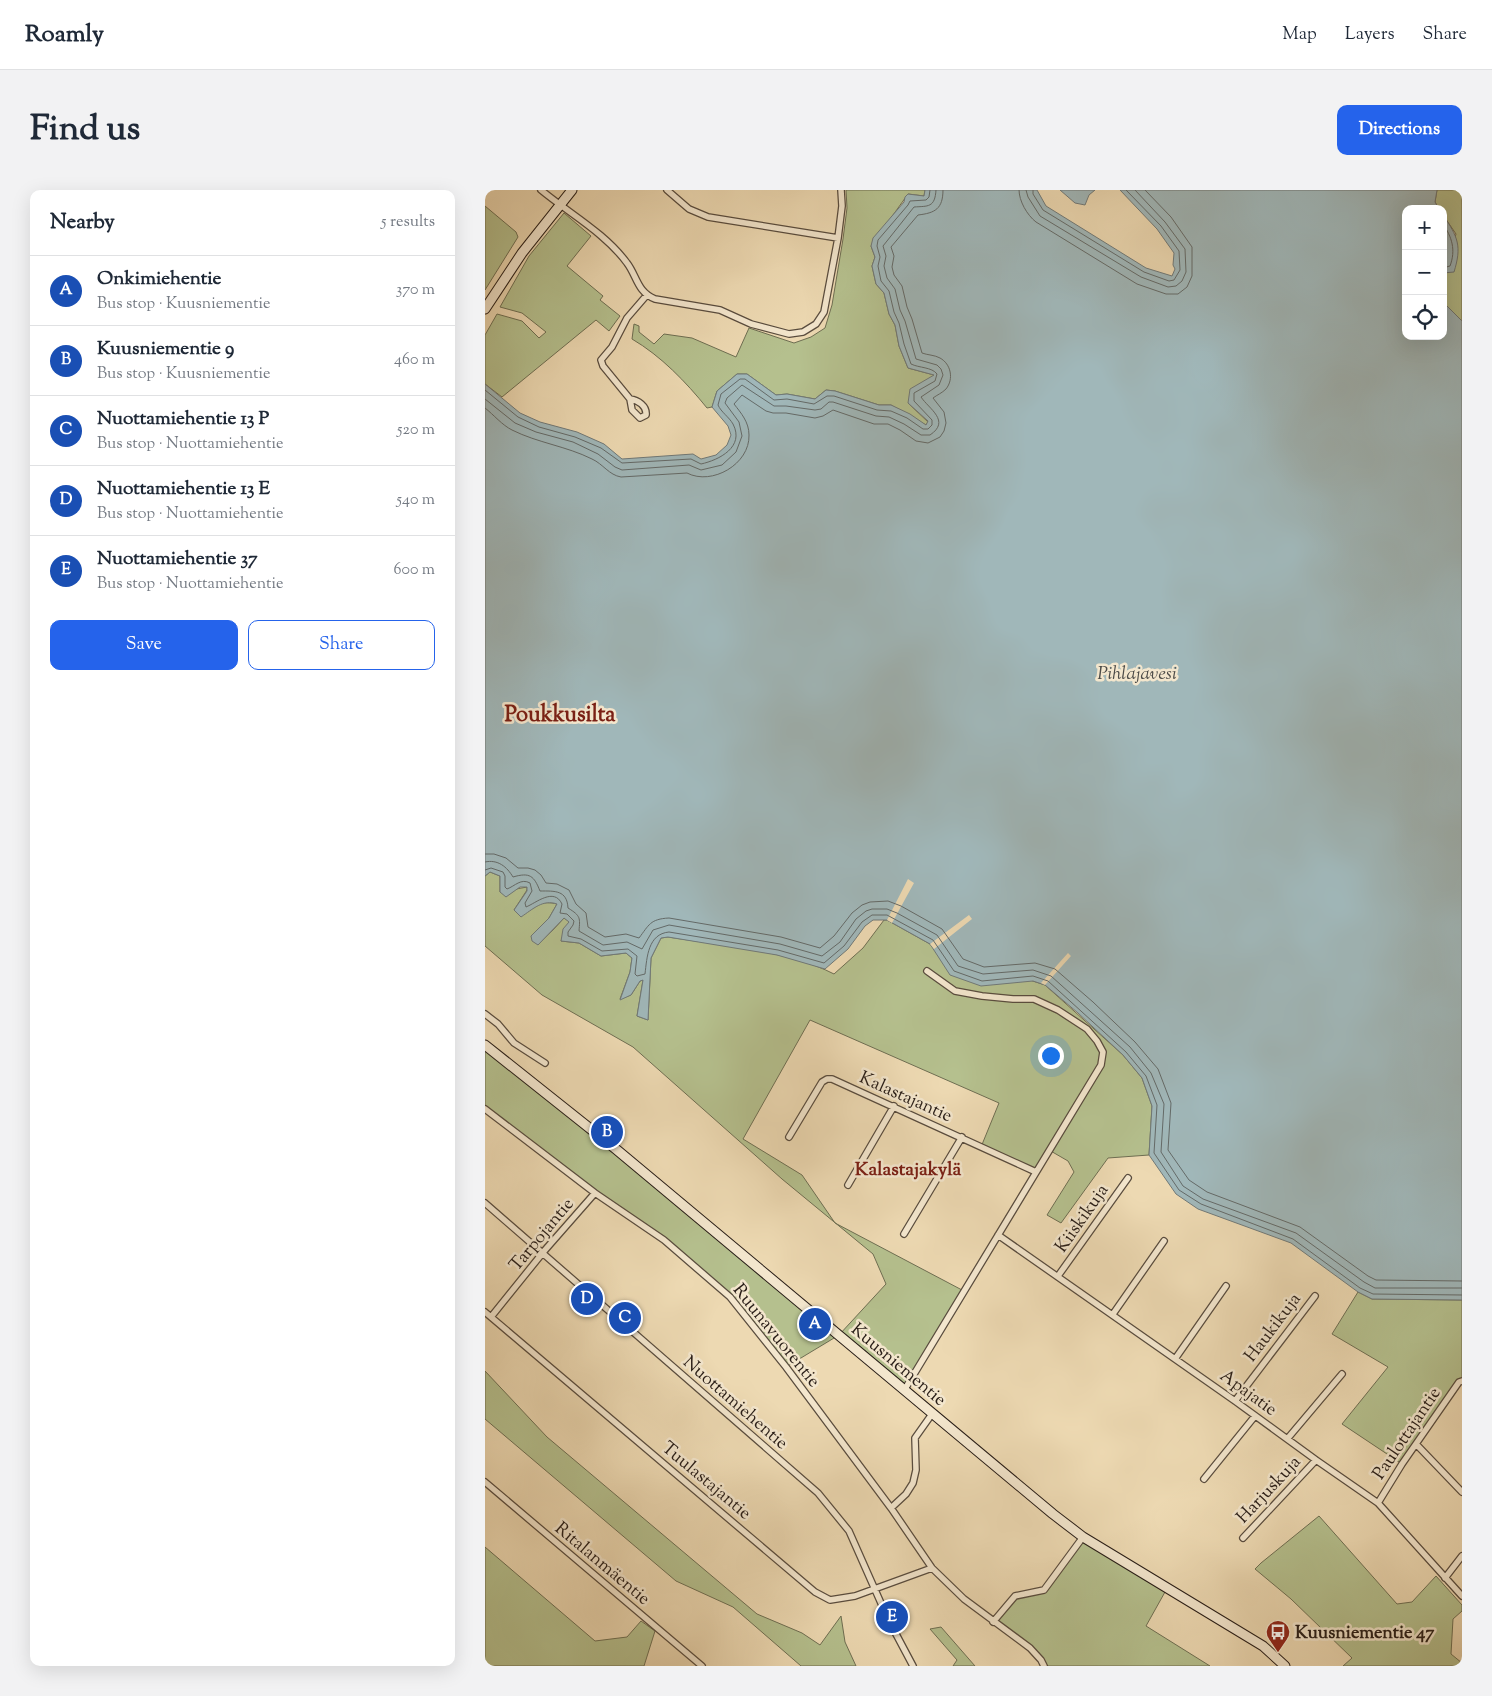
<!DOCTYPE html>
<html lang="en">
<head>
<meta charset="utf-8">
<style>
  body { margin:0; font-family:"Sorts Mill Goudy",serif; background:#f2f2f3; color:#1f2937 }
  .controls { position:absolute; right:15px; top:15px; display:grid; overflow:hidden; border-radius:10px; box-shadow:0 5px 20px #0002 }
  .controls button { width:45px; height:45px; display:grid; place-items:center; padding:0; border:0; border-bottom:1px solid #e0e1e3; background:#fff; color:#1f2937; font:25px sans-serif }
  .you { position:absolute; left:565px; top:865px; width:18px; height:18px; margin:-12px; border:4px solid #fff; border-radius:50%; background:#1a73e8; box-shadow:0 0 0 8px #1a73e833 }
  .badge { display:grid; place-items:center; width:32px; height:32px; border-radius:50%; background:#2563eb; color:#fff; font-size:16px; font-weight:700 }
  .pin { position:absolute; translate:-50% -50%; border:2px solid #fff; box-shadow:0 1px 5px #0006 }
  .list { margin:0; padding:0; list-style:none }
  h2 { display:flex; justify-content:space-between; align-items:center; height:65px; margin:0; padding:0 20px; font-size:21px }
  h2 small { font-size:16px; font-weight:400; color:#747a83 }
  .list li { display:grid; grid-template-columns:32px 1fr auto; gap:15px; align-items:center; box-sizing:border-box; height:70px; padding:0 20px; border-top:1px solid #e0e1e3 }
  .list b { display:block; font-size:19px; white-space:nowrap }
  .list p { margin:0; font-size:16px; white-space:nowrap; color:#747a83 }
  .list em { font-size:16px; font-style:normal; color:#747a83 }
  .actions { display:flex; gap:10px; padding:15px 20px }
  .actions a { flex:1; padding:11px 0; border:1px solid #2563eb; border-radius:10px; text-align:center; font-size:18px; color:#2563eb }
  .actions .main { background:#2563eb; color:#fff }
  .icon { flex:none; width:28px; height:28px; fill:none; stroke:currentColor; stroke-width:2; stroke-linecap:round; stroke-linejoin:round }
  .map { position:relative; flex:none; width:977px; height:1476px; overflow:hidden; border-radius:10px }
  header { display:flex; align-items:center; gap:30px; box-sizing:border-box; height:70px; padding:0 25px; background:#fff; border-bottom:1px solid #e0e1e3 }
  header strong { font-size:24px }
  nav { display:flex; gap:28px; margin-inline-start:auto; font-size:18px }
  .intro { display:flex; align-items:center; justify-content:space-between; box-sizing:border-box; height:120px; padding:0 30px }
  h1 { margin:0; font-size:35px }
  .button { padding:12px 22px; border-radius:10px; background:#2563eb; color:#fff; font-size:18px; font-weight:700 }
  main { display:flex; gap:30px; padding:0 30px }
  aside { flex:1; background:#fff; border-radius:10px; box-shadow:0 5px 20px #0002 }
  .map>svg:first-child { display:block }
</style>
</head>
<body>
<header>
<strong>Roamly</strong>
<nav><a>Map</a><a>Layers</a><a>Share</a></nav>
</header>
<div class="intro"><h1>Find us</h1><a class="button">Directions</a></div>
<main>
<aside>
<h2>Nearby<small>5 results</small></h2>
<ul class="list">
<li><span class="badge" style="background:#1a4fb4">A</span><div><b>Onkimiehentie</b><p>Bus stop · Kuusniementie</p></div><em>370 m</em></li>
<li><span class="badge" style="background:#1a4fb4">B</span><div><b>Kuusniementie 9</b><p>Bus stop · Kuusniementie</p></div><em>460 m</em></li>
<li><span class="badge" style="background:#1a4fb4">C</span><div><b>Nuottamiehentie 13 P</b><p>Bus stop · Nuottamiehentie</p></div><em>520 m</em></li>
<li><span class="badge" style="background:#1a4fb4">D</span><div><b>Nuottamiehentie 13 E</b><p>Bus stop · Nuottamiehentie</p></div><em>540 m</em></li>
<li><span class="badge" style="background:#1a4fb4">E</span><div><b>Nuottamiehentie 37</b><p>Bus stop · Nuottamiehentie</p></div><em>600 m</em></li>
</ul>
<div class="actions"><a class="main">Save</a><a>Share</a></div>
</aside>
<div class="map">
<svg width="977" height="1476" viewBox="0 0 977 1476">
  <rect width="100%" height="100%" fill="#edd9b2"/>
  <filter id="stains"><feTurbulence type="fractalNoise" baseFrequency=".004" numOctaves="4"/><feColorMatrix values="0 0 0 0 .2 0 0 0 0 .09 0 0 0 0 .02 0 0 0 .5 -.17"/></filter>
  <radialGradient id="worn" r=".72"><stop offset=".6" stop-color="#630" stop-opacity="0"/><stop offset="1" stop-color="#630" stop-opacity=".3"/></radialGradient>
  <!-- green -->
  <path fill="#b5c08e" stroke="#6e6e52" d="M361,0H440L439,6L423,4L386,56L390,67L387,76L391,94L399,103L404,124L410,135L414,156L423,178L449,185L423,213L443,232L441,235L406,215H394L350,201L341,200L330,209L302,204L291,205L262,184H252L232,201L227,217L222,218C201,192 176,166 147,149L149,134L154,136V142L169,154L179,144L207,148L251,167L264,138L309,153L326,147L340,138L347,115L358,49L362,18Z
    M952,0H977V131L958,112V83L960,82L971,44L958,25V19H954L950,12Z
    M0,16L31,42L33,47L0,100Z
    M79,23L106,46L82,76L118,106L115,110L135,126L124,141L111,130L17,207L0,194V145L12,124L37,131L54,148L61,142L37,123L15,117L44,66Z
    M5,682L15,686V702L42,697V700L29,720C43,716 59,710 72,714L64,728L46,746L53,754L68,740L79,728L85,732L76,751L94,753L116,766L141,763L147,768L145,782L135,809L146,805L155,791L158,790L152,826L163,830L166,768L176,748L183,747C233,755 305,761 349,784L378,758L399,730H402L445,754L449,759L560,795L638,865L657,888L667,916L664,965L623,968L576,1033L562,1025L589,982L583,971L564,960L551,982L496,957L514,913L325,830L258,949L317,985L350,1033L477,1100L420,1199L354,1145L301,1177L245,1107L179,1050L110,1003L0,918V855L354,1145L401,1094L388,1064L297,989L148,857L57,805L0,756V686Z
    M873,1102L887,1109L977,1110V1191L917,1274L857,1234L903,1177L847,1144Z
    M0,1181L62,1247L272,1424L317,1443L335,1455L356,1426L360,1452L371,1476H316L248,1417L191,1391L0,1229Z
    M834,1326L912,1414L927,1412L951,1386L977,1415V1421L968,1429L966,1464L977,1473V1476H858L867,1468L806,1409L770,1379L776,1373Z
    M598,1351L680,1402L661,1436L725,1476H559L556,1470L508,1432L530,1406L559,1400Z
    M0,1357L110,1451L142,1447L156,1431L170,1441L159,1476H0Z
    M456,1437L490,1476H468L472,1470L445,1439Z"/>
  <!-- water -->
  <path fill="#a0b7b9" stroke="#707978" d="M440,0H552L561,16L661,78L687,86L690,79L688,75L689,63L672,39L635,0H952L950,12L954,19H921V146H958V112L977,131V1110L887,1109L873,1102L806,1053L713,1019L691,1004L664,965L667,916L657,888L638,865L593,823L560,795L548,791L496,796L465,785L445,754L402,730H388L380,736L363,759L340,779L292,765L183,747L176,748L166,768L163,830L152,826L158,790L155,791L146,805L135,810L145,782L147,768L141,763L116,766L94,753L76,751L78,739L84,732L79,728L53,755L47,751L46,746L64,728L72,714C58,709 48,719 36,727L29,720L42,701V697H35L21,707L15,702V686L5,682L0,686V194L35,223L55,232L92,242L119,254L137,269L208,264L216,269L231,265L242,255L246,245L243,236L227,217L232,201L252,184H262L291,205L302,204L330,209L341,200L350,201L394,215H406L425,224L441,235L443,231L423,213L425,199L449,185L423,178L414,156L410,135L404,124L399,103L391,94L387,76L390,67L386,56L388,48L419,12L420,7L423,4L439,6Z
    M575,0H610L604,5L600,15L590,13Z
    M958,25C973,47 977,56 969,82L958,83Z"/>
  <!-- pier -->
  <path fill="#edd9b2" d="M423,689L429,693L407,733L402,730Z
    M484,725L487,729L449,759L445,754Z
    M583,763L586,766L560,795L556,793Z"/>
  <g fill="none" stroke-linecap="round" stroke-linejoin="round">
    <!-- shore -->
    <path stroke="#646a68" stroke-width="1" d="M534,0C534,11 542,25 551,32L652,94L681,104H693L702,97L707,86V57L686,27L660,0
      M541,0L543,7L555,26L656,87L683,97L691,96L697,91L701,82L700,59L680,32L650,0
      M548,0V4L558,20L659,82L684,91L689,90L695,80L694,61L676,36L641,0
      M958,34C967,47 971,60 965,76L958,78
      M0,200L33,227L54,237L90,247L116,258L137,273L206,269L216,274C234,270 260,257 248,234C244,227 236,222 233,215L236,204L255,189H260L289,210L302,209L329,214L342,206H349L392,220L406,221L422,228L438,239H443L447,235V230L429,211V203L450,191L452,184C447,177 434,178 426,174L419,154L414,133L409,122L404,101L396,91L393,76L395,67L392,56L393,50L423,15L425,11L441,10L444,7L445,0
      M0,209L30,233L51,242L88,252L113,264L130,277L137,280L204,275L216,280L237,275L251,262L257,246L254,232L240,213L242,208L257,195L289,216H301L330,220L336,219L344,212H348L391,226L404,227L419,234L436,245H445C466,231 444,219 436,207L454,195L458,185L456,179L452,175L431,169L420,131L415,120L410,99L402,88L399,76L401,66L398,56L429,17C443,16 450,18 451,0
      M0,218C9,225 17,235 27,240C53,253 81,256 107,269C118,274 124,285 136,287L202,283C227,296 265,274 264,245C264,232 256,223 249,214L257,205L281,221L288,223H301L330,228L338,226L348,220L389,234H403L415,240L431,251L443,253L455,247L459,241L461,233L459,222L448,208C452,205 457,203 461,199C469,189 466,174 455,168C450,165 442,165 437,163L427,129L422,117L417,96L409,85L407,77L409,66L406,57L433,25C450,23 458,19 458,0
      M0,664H9L21,668L33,678H43L50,680L56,685L61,693L72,694L84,700L91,714L101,723L103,737L120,747L141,744L154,748C164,735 165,729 184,728L296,747L335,758L349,746L367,723L377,715L385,712L403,711L416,716L457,739L478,769L499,777L550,773L570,779L608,812L650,852L673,879L686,913L683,960L704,990L722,1002L815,1037L883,1086L891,1090L977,1091
      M0,672C13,669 22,677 28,687C45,682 49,686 55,701C70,701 82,700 83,718C96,726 95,728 94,741L118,755L142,752L157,759L168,740L184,735L295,754L337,766L355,752L371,729L381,721L387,719H402L412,723L452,745L473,776L498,784L548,780L566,786L645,857L666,883L679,914L676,962L698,996L718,1009L811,1043L879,1092L890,1098H977
      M0,680L6,678L18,682L20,686V697L22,699C30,696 36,688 45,693L47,701L40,713L41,717C51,713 69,697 77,714L75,723L82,724L89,731L88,735L83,742V746L96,749L117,761L143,759L152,766L150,784L152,786L160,784C162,767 163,744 184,742L293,760L339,773L359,756L377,732L387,725H402L448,750L469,781L497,791L548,786L563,791L641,862L661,886L672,915L669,963L694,1000L716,1014L808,1049L875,1098L888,1104L977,1105"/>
    <!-- street casing -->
    <g stroke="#594c3e" stroke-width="8">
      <path id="street" d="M56,0C85,24 120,43 142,73C152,86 152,102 170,109L235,120L266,134L304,144L318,142L331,134L339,122L353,48L357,16L356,0
        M182,0L204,19L223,27L353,48
        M145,209C153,210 162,216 161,225L155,228L147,220L145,209L118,176L116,170L127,157L142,128L161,106
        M0,824L13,834L29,853L60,873
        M0,919L110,1003L179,1050L245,1107L301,1177L406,1318L447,1378L479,1409L545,1458L556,1470L559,1476
        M304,947L337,892L342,889H347L551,982
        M363,995L409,916
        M0,1013L333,1303L364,1341L403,1429L428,1476
        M419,1044L477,947
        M513,1045L750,1211L831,1270L893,1313L977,1406
        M573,1086L643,988
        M0,1122L330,1402L345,1410L370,1406L447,1378
        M628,1124L679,1051
        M6,1127L60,1060L110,1003
        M690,1169L741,1096
        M420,1199L616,875L618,862L612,851L602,839L573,820L549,809H528L497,806L470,801L442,781
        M750,1211L830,1106
        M803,1248L857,1184
        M931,1254L977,1302
        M719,1289L770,1226
        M0,1292L217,1476
        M893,1313L917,1274L974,1192L977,1191
        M406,1318L421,1304L428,1293L431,1280L430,1248L447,1224
        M758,1348L831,1270
        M960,1388L977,1366
        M508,1432L530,1406L559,1400L598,1347"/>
    </g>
    <!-- secondary casing -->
    <g stroke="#281d17" stroke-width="11">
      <path id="secondary" d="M0,119L37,63L87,0
        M0,855L132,960L568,1324L598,1347L778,1456L800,1476"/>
    </g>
    <!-- street -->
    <use href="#street" stroke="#f3e6cd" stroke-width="5.5"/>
    <!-- secondary -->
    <use href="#secondary" stroke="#f3e6cd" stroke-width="9"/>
  </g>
  <!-- icons -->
  <defs>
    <g id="bus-pin" transform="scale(1.25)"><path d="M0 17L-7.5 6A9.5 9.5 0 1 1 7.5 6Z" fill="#8f2418" stroke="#f3e6cd"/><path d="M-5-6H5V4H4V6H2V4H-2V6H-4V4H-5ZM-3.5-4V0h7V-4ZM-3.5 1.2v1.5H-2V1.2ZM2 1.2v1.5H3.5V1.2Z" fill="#fff"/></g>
  </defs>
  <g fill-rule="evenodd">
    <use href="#bus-pin" x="793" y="1442"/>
  </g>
  <g text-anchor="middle" stroke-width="5" stroke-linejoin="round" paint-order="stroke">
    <!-- street labels -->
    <g font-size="18" fill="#281d17" stroke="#f3e6cd">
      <text transform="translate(421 906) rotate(24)" y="6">Kalastajantie</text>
      <text transform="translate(596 1028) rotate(-55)" y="6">Kiiskikuja</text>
      <text transform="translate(56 1044) rotate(-50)" y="6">Tarpojantie</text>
      <text transform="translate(787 1137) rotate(-53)" y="6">Haukikuja</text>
      <text transform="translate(292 1145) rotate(51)" y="6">Ruunavuorentie</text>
      <text transform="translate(414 1174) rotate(40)" y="6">Kuusniementie</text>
      <text transform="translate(764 1202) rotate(36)" y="6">Apajatie</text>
      <text transform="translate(251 1212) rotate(41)" y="6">Nuottamiehentie</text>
      <text transform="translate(921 1243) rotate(-56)" y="6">Paulottajantie</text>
      <text transform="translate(222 1290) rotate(40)" y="6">Tuulastajantie</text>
      <text transform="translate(783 1299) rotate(-47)" y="6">Harjuskuja</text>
      <text transform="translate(118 1373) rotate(40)" y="6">Ritalanmäentie</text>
    </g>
    <!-- poi labels -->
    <g font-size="18" font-weight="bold" fill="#281d17" stroke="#f3e6cd" text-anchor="start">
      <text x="810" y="1448">Kuusniementie 47</text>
    </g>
    <!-- water labels -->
    <g font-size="19" font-style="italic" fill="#4c4b48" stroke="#f3e6cd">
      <text x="652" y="489">Pihlajavesi</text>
    </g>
    <!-- neighbourhood labels -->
    <g font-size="19" font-weight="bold" fill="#7a1f14" stroke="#f3e6cd">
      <text x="423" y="985">Kalastajakylä</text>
    </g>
    <!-- district labels -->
    <g font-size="22" font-weight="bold" fill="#7a1f14" stroke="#f3e6cd">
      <text x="75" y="531">Poukkusilta</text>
    </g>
  </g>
  <rect width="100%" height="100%" filter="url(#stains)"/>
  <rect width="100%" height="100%" fill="url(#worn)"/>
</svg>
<div class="controls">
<button>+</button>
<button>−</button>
<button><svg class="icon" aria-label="locate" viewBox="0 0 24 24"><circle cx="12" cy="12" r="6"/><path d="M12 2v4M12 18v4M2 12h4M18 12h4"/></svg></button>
</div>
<div class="you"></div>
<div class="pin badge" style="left:330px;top:1134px;background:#1a4fb4">A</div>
<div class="pin badge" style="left:122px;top:942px;background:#1a4fb4">B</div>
<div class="pin badge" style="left:140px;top:1128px;background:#1a4fb4">C</div>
<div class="pin badge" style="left:102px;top:1109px;background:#1a4fb4">D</div>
<div class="pin badge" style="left:407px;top:1427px;background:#1a4fb4">E</div>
</div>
</main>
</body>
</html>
